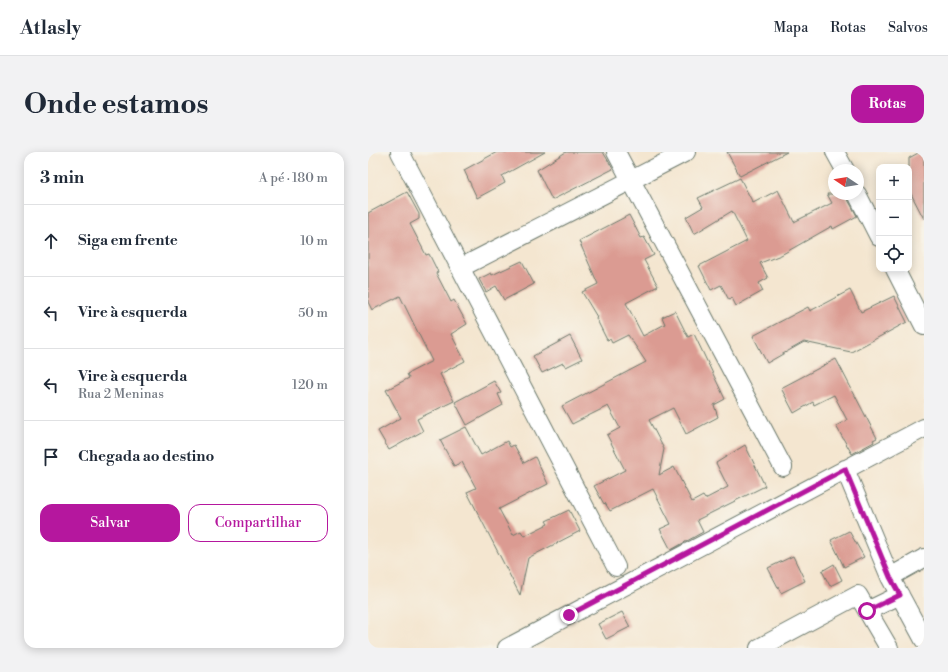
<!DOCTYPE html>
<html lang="pt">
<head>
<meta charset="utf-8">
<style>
  body { margin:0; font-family:"Libre Bodoni",serif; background:#f2f2f3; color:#1f2937 }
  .controls { position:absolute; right:12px; top:12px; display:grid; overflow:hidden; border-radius:8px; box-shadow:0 2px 10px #0003 }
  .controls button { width:36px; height:36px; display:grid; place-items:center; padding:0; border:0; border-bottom:1px solid #e0e1e3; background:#fff; color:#1f2937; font:20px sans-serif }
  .compass { position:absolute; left:460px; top:12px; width:36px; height:36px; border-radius:50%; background:#fff; box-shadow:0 2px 10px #0003; rotate:282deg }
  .stop { position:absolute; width:12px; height:12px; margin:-9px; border:3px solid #b5179e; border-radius:50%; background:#fff }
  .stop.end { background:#b5179e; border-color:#fff; box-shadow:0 1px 4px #0008 }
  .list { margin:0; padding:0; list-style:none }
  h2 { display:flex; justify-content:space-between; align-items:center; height:52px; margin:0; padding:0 16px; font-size:17px }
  h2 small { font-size:13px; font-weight:400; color:#747a83 }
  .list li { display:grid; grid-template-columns:26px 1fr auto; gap:12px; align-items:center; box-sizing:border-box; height:72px; padding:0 16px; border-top:1px solid #e0e1e3 }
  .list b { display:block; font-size:15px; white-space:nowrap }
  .list p { margin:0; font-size:13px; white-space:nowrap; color:#747a83 }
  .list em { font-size:13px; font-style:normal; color:#747a83 }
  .actions { display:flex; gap:8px; padding:12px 16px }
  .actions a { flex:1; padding:9px 0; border:1px solid #b5179e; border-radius:12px; text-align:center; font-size:14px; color:#b5179e }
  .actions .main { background:#b5179e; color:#fff }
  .icon { flex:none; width:22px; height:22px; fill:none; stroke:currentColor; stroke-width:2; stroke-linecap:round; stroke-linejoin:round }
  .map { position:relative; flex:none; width:556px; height:496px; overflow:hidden; border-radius:12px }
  header { display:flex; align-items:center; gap:24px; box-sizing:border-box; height:56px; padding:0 20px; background:#fff; border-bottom:1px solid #e0e1e3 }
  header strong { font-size:19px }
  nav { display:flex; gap:22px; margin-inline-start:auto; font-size:14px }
  .intro { display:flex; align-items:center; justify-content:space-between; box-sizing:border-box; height:96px; padding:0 24px }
  h1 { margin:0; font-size:28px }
  .button { padding:10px 18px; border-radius:12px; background:#b5179e; color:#fff; font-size:14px; font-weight:700 }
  main { display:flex; gap:24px; padding:0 24px }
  aside { flex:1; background:#fff; border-radius:12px; box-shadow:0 2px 10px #0003 }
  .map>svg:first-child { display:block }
</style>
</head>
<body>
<header>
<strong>Atlasly</strong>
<nav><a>Mapa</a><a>Rotas</a><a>Salvos</a></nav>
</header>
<div class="intro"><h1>Onde estamos</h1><a class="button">Rotas</a></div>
<main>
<aside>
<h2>3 min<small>A pé · 180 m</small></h2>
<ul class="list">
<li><svg class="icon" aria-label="ahead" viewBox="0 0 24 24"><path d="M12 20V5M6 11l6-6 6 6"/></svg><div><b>Siga em frente</b></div><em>10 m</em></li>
<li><svg class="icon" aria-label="left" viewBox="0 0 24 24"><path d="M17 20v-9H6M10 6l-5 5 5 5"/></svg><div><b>Vire à esquerda</b></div><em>50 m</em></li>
<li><svg class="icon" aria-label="left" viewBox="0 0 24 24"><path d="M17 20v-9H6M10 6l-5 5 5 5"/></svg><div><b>Vire à esquerda</b><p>Rua 2 Meninas</p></div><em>120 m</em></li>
<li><svg class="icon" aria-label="arrive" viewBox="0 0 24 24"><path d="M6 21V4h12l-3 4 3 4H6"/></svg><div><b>Chegada ao destino</b></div></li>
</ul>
<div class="actions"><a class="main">Salvar</a><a>Compartilhar</a></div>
</aside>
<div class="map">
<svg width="556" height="496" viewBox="0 0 556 496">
  <rect width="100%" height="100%" fill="#f7f3e8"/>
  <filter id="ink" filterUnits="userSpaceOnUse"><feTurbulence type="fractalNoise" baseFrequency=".025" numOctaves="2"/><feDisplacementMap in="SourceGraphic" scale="8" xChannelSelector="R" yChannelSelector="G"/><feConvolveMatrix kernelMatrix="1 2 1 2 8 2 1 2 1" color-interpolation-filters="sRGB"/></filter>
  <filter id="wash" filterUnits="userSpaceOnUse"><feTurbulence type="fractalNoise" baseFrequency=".012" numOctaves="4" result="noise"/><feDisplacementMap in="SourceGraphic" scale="16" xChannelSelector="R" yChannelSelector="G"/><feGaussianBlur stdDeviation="0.9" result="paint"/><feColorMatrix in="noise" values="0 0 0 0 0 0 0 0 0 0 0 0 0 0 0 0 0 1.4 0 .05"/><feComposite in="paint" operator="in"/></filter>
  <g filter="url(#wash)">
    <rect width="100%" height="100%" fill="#f4e6d0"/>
    <g id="blocks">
      <!-- building -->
      <path fill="#db9b92" d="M129,0H177L134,24L137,31L109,46L96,18Z
        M198,0H235L245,17L184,48L169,18Z
        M359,0H419L372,24Z
        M552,0H556V67L541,38V6Z
        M372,26L385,51L410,38L426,70L464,51L459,42H477L489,64L465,77L464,74L413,103L392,111L400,126L391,131L395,139L368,154L364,146L361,148L353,133L343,138L331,114L379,89L364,59L326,82L318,65L335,55L330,46Z
        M39,40L51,62V67L42,72L58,103L61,102L70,120L68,121L83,150L86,148L99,172L83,182L97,209L72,222L86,249L49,267L55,279L21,298L10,279L33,266L18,238L41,226L39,222L64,209L32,144L4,158L0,150V61Z
        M261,63L273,86L276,85L286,103L276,108L290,134L258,151L275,184L297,172L294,165L307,159L320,185L326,182L357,247L346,253L350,265L318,282L305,256L281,268L296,297L291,323L306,315L324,350L335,344L337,347L360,335L348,311L377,293L397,334L329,368L335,380L303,398L292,377L303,372L285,337L242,359L237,351L236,352L226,334L257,318L239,283L252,276L240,254L204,272L194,254L278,210L260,183L244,191L242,187L239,188L228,166L229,165L214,140L230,132L211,89Z
        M154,109L166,132L136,148L128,134L118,140L111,127L123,121L124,123Z
        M482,138L493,160L526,144L539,170L483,200L436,190L399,211L385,184L440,155L442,159Z
        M202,184L214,207L198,215L195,211L174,221L165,204Z
        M468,207L509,286L505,288L506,290L484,302L468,274L479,268L466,243L446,253L445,250L426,261L413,236Z
        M126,229L133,241L130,242L135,253L99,273L87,250Z
        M98,275L113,303L139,289L142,295L146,293L156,311L167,305L180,332L131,357L145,383L153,379L156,384L180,372L178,369L201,358L212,379L160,406L152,443L99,340L108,336L94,310L86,314L72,288Z
        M481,379L496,405L476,415L463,388Z
        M425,404L437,429L413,441L400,416Z
        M466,412L474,428L462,434L454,419Z
        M254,460L262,475L238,487L230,472Z"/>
    </g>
  </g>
  <g filter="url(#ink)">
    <use href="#blocks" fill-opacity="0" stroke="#6a786b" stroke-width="1"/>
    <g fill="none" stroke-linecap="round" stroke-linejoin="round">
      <!-- street casing -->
      <g stroke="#6a786b" stroke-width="20">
        <path id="street" d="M32,0L248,415
          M248,0L415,315
          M467,0L477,18
          M489,42L511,85
          M92,116L318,0
          M527,117L556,174
          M477,317L522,425L556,488
          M522,425L556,406
          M499,459L532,443
          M139,496L556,276
          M391,496L490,443L521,496"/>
      </g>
      <!-- street -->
      <use href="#street" stroke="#fff" stroke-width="18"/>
    </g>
  </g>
  <g fill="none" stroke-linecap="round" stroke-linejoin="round" filter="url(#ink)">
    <!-- route -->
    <path stroke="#b5179e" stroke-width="5" d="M201,463L477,317L522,425L532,443L499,459"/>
  </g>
</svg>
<div class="controls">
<button>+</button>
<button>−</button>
<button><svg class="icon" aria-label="locate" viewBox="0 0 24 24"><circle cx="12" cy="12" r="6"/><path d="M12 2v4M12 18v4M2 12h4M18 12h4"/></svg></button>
</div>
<svg class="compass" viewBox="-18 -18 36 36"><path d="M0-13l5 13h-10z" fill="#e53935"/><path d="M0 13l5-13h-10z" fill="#747a83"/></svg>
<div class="stop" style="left:499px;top:459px"></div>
<div class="stop end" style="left:201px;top:463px"></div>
</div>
</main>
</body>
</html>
